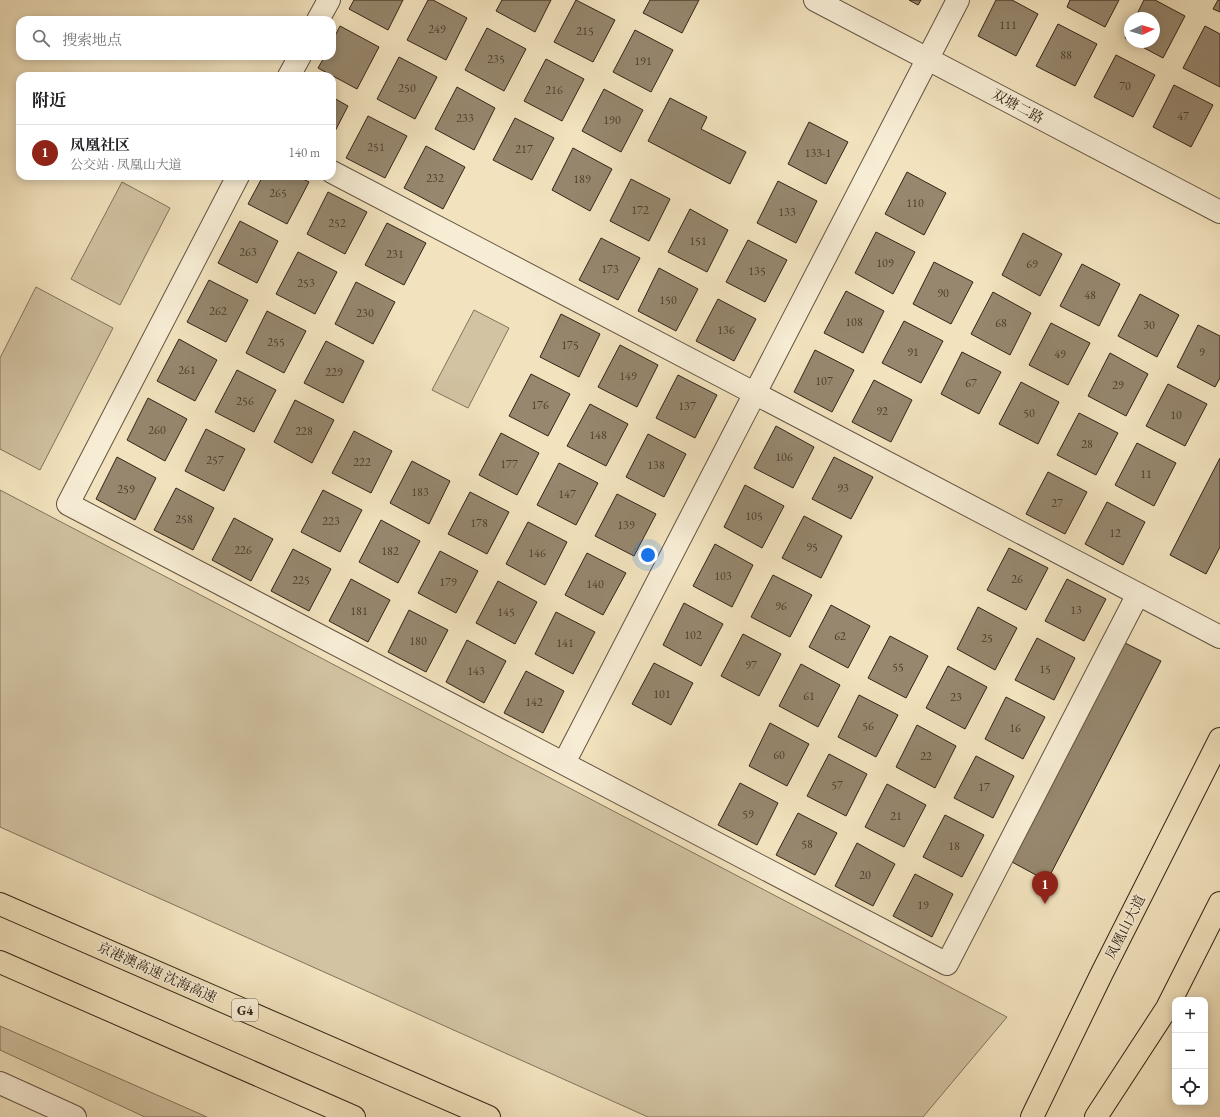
<!DOCTYPE html>
<html lang="zh">
<head>
<meta charset="utf-8">
<style>
  body { margin:0; font-family:"EB Garamond","Noto Serif SC",serif; background:#f2f2f2; color:#202124 }
  .controls { position:absolute; right:12px; bottom:12px; display:grid; overflow:hidden; border-radius:8px; box-shadow:0 2px 10px #0003 }
  .controls button { width:36px; height:36px; display:grid; place-items:center; padding:0; border:0; border-bottom:1px solid #e0e0e0; background:#fff; color:#202124; font:20px sans-serif }
  .compass { position:absolute; left:1124px; top:12px; width:36px; height:36px; border-radius:50%; background:#fff; box-shadow:0 2px 10px #0003; rotate:86deg }
  .you { position:absolute; left:648px; top:555px; width:14px; height:14px; margin:-10px; border:3px solid #fff; border-radius:50%; background:#1a73e8; box-shadow:0 0 0 6px #1a73e833 }
  .badge { display:grid; place-items:center; width:26px; height:26px; border-radius:50%; background:#8f2418; color:#fff; font-size:13px; font-weight:700 }
  .pin { position:absolute; translate:-50% -33px; filter:drop-shadow(0 1px 2px #0008) }
  .pin::after { content:''; position:absolute; top:21px; width:14px; height:12px; background:inherit; clip-path:polygon(0 0,100% 0,50% 100%) }
  .list { margin:0; padding:0; list-style:none }
  h2 { display:flex; justify-content:space-between; align-items:center; height:52px; margin:0; padding:0 16px; font-size:17px }
  h2 small { font-size:13px; font-weight:400; color:#757577 }
  .list li { display:grid; grid-template-columns:26px 1fr auto; gap:12px; align-items:center; box-sizing:border-box; height:56px; padding:0 16px; border-top:1px solid #e0e0e0 }
  .list b { display:block; font-size:15px; white-space:nowrap }
  .list p { margin:0; font-size:13px; white-space:nowrap; color:#757577 }
  .list em { font-size:13px; font-style:normal; color:#757577 }
  .icon { flex:none; width:22px; height:22px; fill:none; stroke:currentColor; stroke-width:2; stroke-linecap:round; stroke-linejoin:round }
  .map { position:relative; flex:none; width:1220px; height:1117px; overflow:hidden }
  .search { position:absolute; background:#fff; box-shadow:0 2px 10px #0003; left:16px; top:16px; width:320px; height:44px; display:flex; align-items:center; gap:10px; box-sizing:border-box; padding:0 14px; border-radius:12px; color:#757577; font-size:15px }
  .panel { position:absolute; background:#fff; box-shadow:0 2px 10px #0003; left:16px; top:72px; width:320px; height:108px; border-radius:12px }
  .map>svg:first-child { display:block }
</style>
</head>
<body>
<div class="map">
<svg width="1220" height="1117" viewBox="0 0 1220 1117">
  <rect width="100%" height="100%" fill="#f2e3be"/>
  <filter id="stains"><feTurbulence type="fractalNoise" baseFrequency=".005" numOctaves="4"/><feColorMatrix values="0 0 0 0 .2 0 0 0 0 .09 0 0 0 0 .02 0 0 0 .5 -.17"/></filter>
  <radialGradient id="worn" r=".72"><stop offset=".6" stop-color="#630" stop-opacity="0"/><stop offset="1" stop-color="#630" stop-opacity=".3"/></radialGradient>
  <!-- green -->
  <path fill="#d2c3a2" stroke="#82745c" d="M122,182L170,208L120,305L71,279Z
    M36,287L113,328L40,470L0,449V358Z
    M474,310L509,328L468,408L432,390Z
    M0,490L1007,1017L923,1117H648L0,827Z
    M0,1026L207,1117H145L0,1050Z"/>
  <!-- building -->
  <path fill="#96876e" stroke="#332417" d="M354,0H403L388,30L349,9Z
    M428,0H433L467,18L446,60L407,40Z
    M502,0H551L535,32L496,11Z
    M576,0L615,20L593,62L554,42Z
    M650,0H699L682,33L643,13Z
    M909,0H921L918,5Z
    M996,0H1012L1038,14L1016,56L978,36Z
    M1070,0H1119L1105,27L1067,7Z
    M1144,0H1155L1185,16L1163,58L1133,42H1154V18H1135Z
    M1218,0H1220V12L1213,9Z
    M1058,24L1097,44L1075,86L1036,66Z
    M340,26L379,47L357,89L318,68L325,56H332V42Z
    M1205,26L1220,34V87L1183,68Z
    M487,28L526,49L504,91L465,70Z
    M1130,28V40L1125,38Z
    M635,30L673,50L651,92L613,72Z
    M1116,55L1155,75L1133,117L1094,97Z
    M399,57L437,77L415,119L377,99Z
    M546,59L584,79L562,121L524,101Z
    M1174,85L1213,105L1191,147L1153,127Z
    M457,87L495,108L474,150L435,129Z
    M604,89L643,110L621,152L582,131Z
    M332,97L348,106L332,137Z
    M670,98L707,117L701,129L746,152L730,184L648,141Z
    M368,116L407,136L385,178L346,158Z
    M515,118L554,138L532,180L493,160Z
    M809,122L848,142L826,184L788,164Z
    M426,146L465,167L443,209L404,188Z
    M573,148L612,169L590,211L552,190Z
    M907,172L946,193L924,235L885,214Z
    M263,176H297L309,182L287,224L248,204Z
    M631,179L670,199L649,241L610,221Z
    M778,181L817,201L796,243L757,223Z
    M328,192L367,212L345,254L307,234Z
    M690,209L728,230L707,272L668,252Z
    M240,221L278,241L257,283L218,263Z
    M387,223L426,243L404,285L365,265Z
    M876,232L915,252L893,294L855,273Z
    M1023,233L1062,254L1040,296L1002,275Z
    M601,238L640,258L618,300L579,280Z
    M748,240L787,260L765,302L726,282Z
    M298,252L337,272L315,314L276,294Z
    M934,262L973,282L951,324L913,304Z
    M1082,264L1120,284L1099,326L1060,306Z
    M659,268L698,289L676,331L638,311Z
    M209,280L248,300L226,342L187,322Z
    M356,282L395,302L373,344L335,324Z
    M846,291L884,311L863,353L824,333Z
    M993,292L1031,313L1010,355L971,334Z
    M1140,294L1179,315L1157,357L1118,336Z
    M718,299L756,319L734,361L696,341Z
    M267,311L306,331L284,373L246,353Z
    M561,314L600,334L579,377L540,357Z
    M904,321L943,341L921,383L882,363Z
    M1051,323L1090,343L1068,385L1029,365Z
    M1198,325L1220,336V378L1215,387L1177,367Z
    M179,339L217,360L195,401L157,381Z
    M326,341L364,361L343,403L304,383Z
    M620,345L658,365L637,407L598,387Z
    M815,350L854,370L832,412L794,392Z
    M962,352L1001,372L979,414L941,394Z
    M1110,353L1148,374L1126,416L1088,396Z
    M237,370L276,390L254,432L215,412Z
    M531,374L570,394L548,436L509,416Z
    M678,375L717,395L695,438L656,418Z
    M874,380L912,400L891,442L852,422Z
    M1021,382L1059,402L1038,444L999,424Z
    M1168,384L1207,404L1185,446L1146,426Z
    M148,398L187,419L165,461L127,440Z
    M295,400L334,420L312,463L274,442Z
    M590,404L628,424L606,466L567,446Z
    M1079,413L1118,433L1096,475L1057,455Z
    M776,426L814,447L793,488L754,468Z
    M206,429L245,449L224,491L185,471Z
    M354,431L392,451L371,493L332,473Z
    M501,433L539,453L517,495L479,475Z
    M648,434L686,454L664,497L626,477Z
    M1137,443L1176,463L1154,506L1115,485Z
    M117,457L156,478L135,520L96,499Z
    M834,457L873,477L851,519L812,499Z
    M1220,458V547L1206,574L1170,555Z
    M412,461L450,481L429,524L390,503Z
    M559,463L598,483L576,525L537,505Z
    M1048,472L1087,492L1065,534L1026,514Z
    M745,485L784,506L762,548L724,527Z
    M176,488L214,508L193,550L154,530Z
    M323,490L362,510L340,552L301,532Z
    M470,492L509,512L487,554L448,534Z
    M617,494L656,514L634,556L595,536Z
    M1107,502L1145,522L1123,565L1085,544Z
    M804,516L842,536L821,578L782,558Z
    M234,518L273,539L251,581L212,560Z
    M381,520L420,541L398,583L359,562Z
    M528,522L567,542L545,585L506,564Z
    M715,544L753,565L732,607L693,586Z
    M1009,548L1048,568L1026,610L987,590Z
    M293,549L331,569L309,611L271,591Z
    M440,551L478,571L456,613L418,593Z
    M587,553L626,573L603,615L565,595Z
    M773,575L812,595L790,637L751,617Z
    M351,579L390,600L368,642L329,621Z
    M1067,579L1106,599L1084,641L1045,621Z
    M498,581L537,602L515,644L476,623Z
    M684,603L723,624L701,666L663,645Z
    M831,605L870,626L848,668L809,647Z
    M978,607L1017,628L995,670L957,649Z
    M409,610L448,630L426,672L388,652Z
    M556,612L595,632L573,674L535,654Z
    M743,634L781,654L759,696L721,676Z
    M890,636L928,656L906,698L868,678Z
    M1037,638L1075,658L1054,700L1015,680Z
    M467,640L506,661L484,703L446,682Z
    M1125,643L1161,661L1047,881L1012,862Z
    M654,663L693,683L671,725L632,704Z
    M801,664L840,685L818,727L779,706Z
    M948,666L987,687L965,729L926,708Z
    M526,671L564,691L543,733L504,713Z
    M859,695L898,715L876,757L838,737Z
    M1006,697L1045,717L1023,759L985,739Z
    M770,723L809,744L787,786L749,766Z
    M917,725L956,746L935,788L896,767Z
    M829,754L867,774L846,816L807,796Z
    M976,756L1014,776L993,818L954,798Z
    M740,783L778,803L757,845L718,825Z
    M887,784L926,805L904,847L865,827Z
    M798,813L837,833L815,875L776,855Z
    M945,815L984,835L962,877L923,857Z
    M857,843L895,864L873,906L835,886Z
    M915,874L953,894L932,937L893,916Z"/>
  <g fill="none" stroke-linecap="round" stroke-linejoin="round">
    <!-- minor casing -->
    <g stroke="#635441" stroke-width="24">
      <path id="minor" d="M815,0L1220,212
        M318,20L329,0
        M289,76L300,56
        M332,172L1220,637
        M238,176L68,504L947,964L1138,594
        M564,763L958,0
        M0,1083L75,1117"/>
    </g>
    <!-- major casing -->
    <g stroke="#332417" stroke-width="24">
      <path id="major" d="M1032,1117L1102,973L1220,739
        M1096,1117L1167,1008L1220,903"/>
    </g>
    <!-- highway casing -->
    <g stroke="#332417" stroke-width="24">
      <path id="highway" d="M0,904L489,1117
        M0,962L354,1117"/>
    </g>
    <!-- minor -->
    <use href="#minor" stroke="#f7edd5" stroke-width="22"/>
    <!-- major -->
    <use href="#major" stroke="#f2e3be" stroke-width="22"/>
    <!-- highway -->
    <use href="#highway" stroke="#f2e3be" stroke-width="22"/>
  </g>
  <g text-anchor="middle" stroke-width="3.5" stroke-linejoin="round" paint-order="stroke">
    <!-- number labels -->
    <g font-size="12" fill="#4c3d2d">
      <text x="1008" y="29">111</text>
      <text x="437" y="33">249</text>
      <text x="585" y="35">215</text>
      <text x="1066" y="59">88</text>
      <text x="496" y="63">235</text>
      <text x="643" y="65">191</text>
      <text x="1125" y="90">70</text>
      <text x="407" y="92">250</text>
      <text x="554" y="94">216</text>
      <text x="1183" y="120">47</text>
      <text x="465" y="122">233</text>
      <text x="612" y="124">190</text>
      <text x="376" y="151">251</text>
      <text x="524" y="153">217</text>
      <text x="818" y="157">133-1</text>
      <text x="435" y="182">232</text>
      <text x="582" y="183">189</text>
      <text x="278" y="197">265</text>
      <text x="915" y="207">110</text>
      <text x="640" y="214">172</text>
      <text x="787" y="216">133</text>
      <text x="337" y="227">252</text>
      <text x="698" y="245">151</text>
      <text x="248" y="256">263</text>
      <text x="395" y="258">231</text>
      <text x="885" y="267">109</text>
      <text x="1032" y="268">69</text>
      <text x="610" y="273">173</text>
      <text x="757" y="275">135</text>
      <text x="306" y="287">253</text>
      <text x="943" y="297">90</text>
      <text x="1090" y="299">48</text>
      <text x="668" y="304">150</text>
      <text x="218" y="315">262</text>
      <text x="365" y="317">230</text>
      <text x="854" y="326">108</text>
      <text x="1001" y="327">68</text>
      <text x="1149" y="329">30</text>
      <text x="726" y="334">136</text>
      <text x="276" y="346">255</text>
      <text x="570" y="349">175</text>
      <text x="913" y="356">91</text>
      <text x="1202" y="356">9</text>
      <text x="1060" y="358">49</text>
      <text x="187" y="374">261</text>
      <text x="334" y="376">229</text>
      <text x="628" y="380">149</text>
      <text x="824" y="385">107</text>
      <text x="971" y="387">67</text>
      <text x="1118" y="389">29</text>
      <text x="245" y="405">256</text>
      <text x="540" y="409">176</text>
      <text x="687" y="410">137</text>
      <text x="882" y="415">92</text>
      <text x="1029" y="417">50</text>
      <text x="1176" y="419">10</text>
      <text x="157" y="434">260</text>
      <text x="304" y="435">228</text>
      <text x="598" y="439">148</text>
      <text x="1087" y="448">28</text>
      <text x="784" y="461">106</text>
      <text x="215" y="464">257</text>
      <text x="362" y="466">222</text>
      <text x="509" y="468">177</text>
      <text x="656" y="469">138</text>
      <text x="1146" y="478">11</text>
      <text x="843" y="492">93</text>
      <text x="126" y="493">259</text>
      <text x="420" y="496">183</text>
      <text x="567" y="498">147</text>
      <text x="1057" y="507">27</text>
      <text x="754" y="520">105</text>
      <text x="184" y="523">258</text>
      <text x="331" y="525">223</text>
      <text x="479" y="527">178</text>
      <text x="626" y="529">139</text>
      <text x="1115" y="537">12</text>
      <text x="812" y="551">95</text>
      <text x="243" y="554">226</text>
      <text x="390" y="555">182</text>
      <text x="537" y="557">146</text>
      <text x="723" y="580">103</text>
      <text x="1017" y="583">26</text>
      <text x="301" y="584">225</text>
      <text x="448" y="586">179</text>
      <text x="595" y="588">140</text>
      <text x="781" y="610">96</text>
      <text x="1076" y="614">13</text>
      <text x="359" y="615">181</text>
      <text x="506" y="616">145</text>
      <text x="693" y="639">102</text>
      <text x="840" y="640">62</text>
      <text x="987" y="642">25</text>
      <text x="418" y="645">180</text>
      <text x="565" y="647">141</text>
      <text x="751" y="669">97</text>
      <text x="898" y="671">55</text>
      <text x="1045" y="673">15</text>
      <text x="476" y="675">143</text>
      <text x="662" y="698">101</text>
      <text x="809" y="700">61</text>
      <text x="956" y="701">23</text>
      <text x="534" y="706">142</text>
      <text x="868" y="730">56</text>
      <text x="1015" y="732">16</text>
      <text x="779" y="759">60</text>
      <text x="926" y="760">22</text>
      <text x="837" y="789">57</text>
      <text x="984" y="791">17</text>
      <text x="748" y="818">59</text>
      <text x="896" y="820">21</text>
      <text x="807" y="848">58</text>
      <text x="954" y="850">18</text>
      <text x="865" y="879">20</text>
      <text x="923" y="909">19</text>
    </g>
    <!-- shield labels -->
    <rect fill="#f7edd5" stroke="#6e6050" stroke-width="1" x="232" y="999" width="26" height="22" rx="3"/>
    <g font-size="13" font-weight="bold" fill="#332417">
      <text x="245" y="1015">G4</text>
    </g>
    <!-- street labels -->
    <g font-size="14" fill="#332417" stroke="#f7edd5">
      <text transform="translate(1018 106) rotate(28)" y="5">双塘二路</text>
      <text transform="translate(1125 927) rotate(-63)" y="5">凤凰山大道</text>
      <text transform="translate(157 972) rotate(24)" y="5">京港澳高速 沈海高速</text>
    </g>
  </g>
  <rect width="100%" height="100%" filter="url(#stains)"/>
  <rect width="100%" height="100%" fill="url(#worn)"/>
</svg>
<div class="controls">
<button>+</button>
<button>−</button>
<button><svg class="icon" aria-label="locate" viewBox="0 0 24 24"><circle cx="12" cy="12" r="6"/><path d="M12 2v4M12 18v4M2 12h4M18 12h4"/></svg></button>
</div>
<svg class="compass" viewBox="-18 -18 36 36"><path d="M0-13l5 13h-10z" fill="#e53935"/><path d="M0 13l5-13h-10z" fill="#757577"/></svg>
<div class="you"></div>
<div class="pin badge" style="left:1045px;top:904px">1</div>
<div class="search"><svg class="icon" aria-label="search" viewBox="0 0 24 24"><circle cx="10" cy="10" r="6"/><path d="M15 15l6 6"/></svg>搜索地点</div>
<section class="panel">
<h2>附近<small></small></h2>
<ul class="list">
<li><span class="badge">1</span><div><b>凤凰社区</b><p>公交站 · 凤凰山大道</p></div><em>140 m</em></li>
</ul>
</section>
</div>
</body>
</html>
